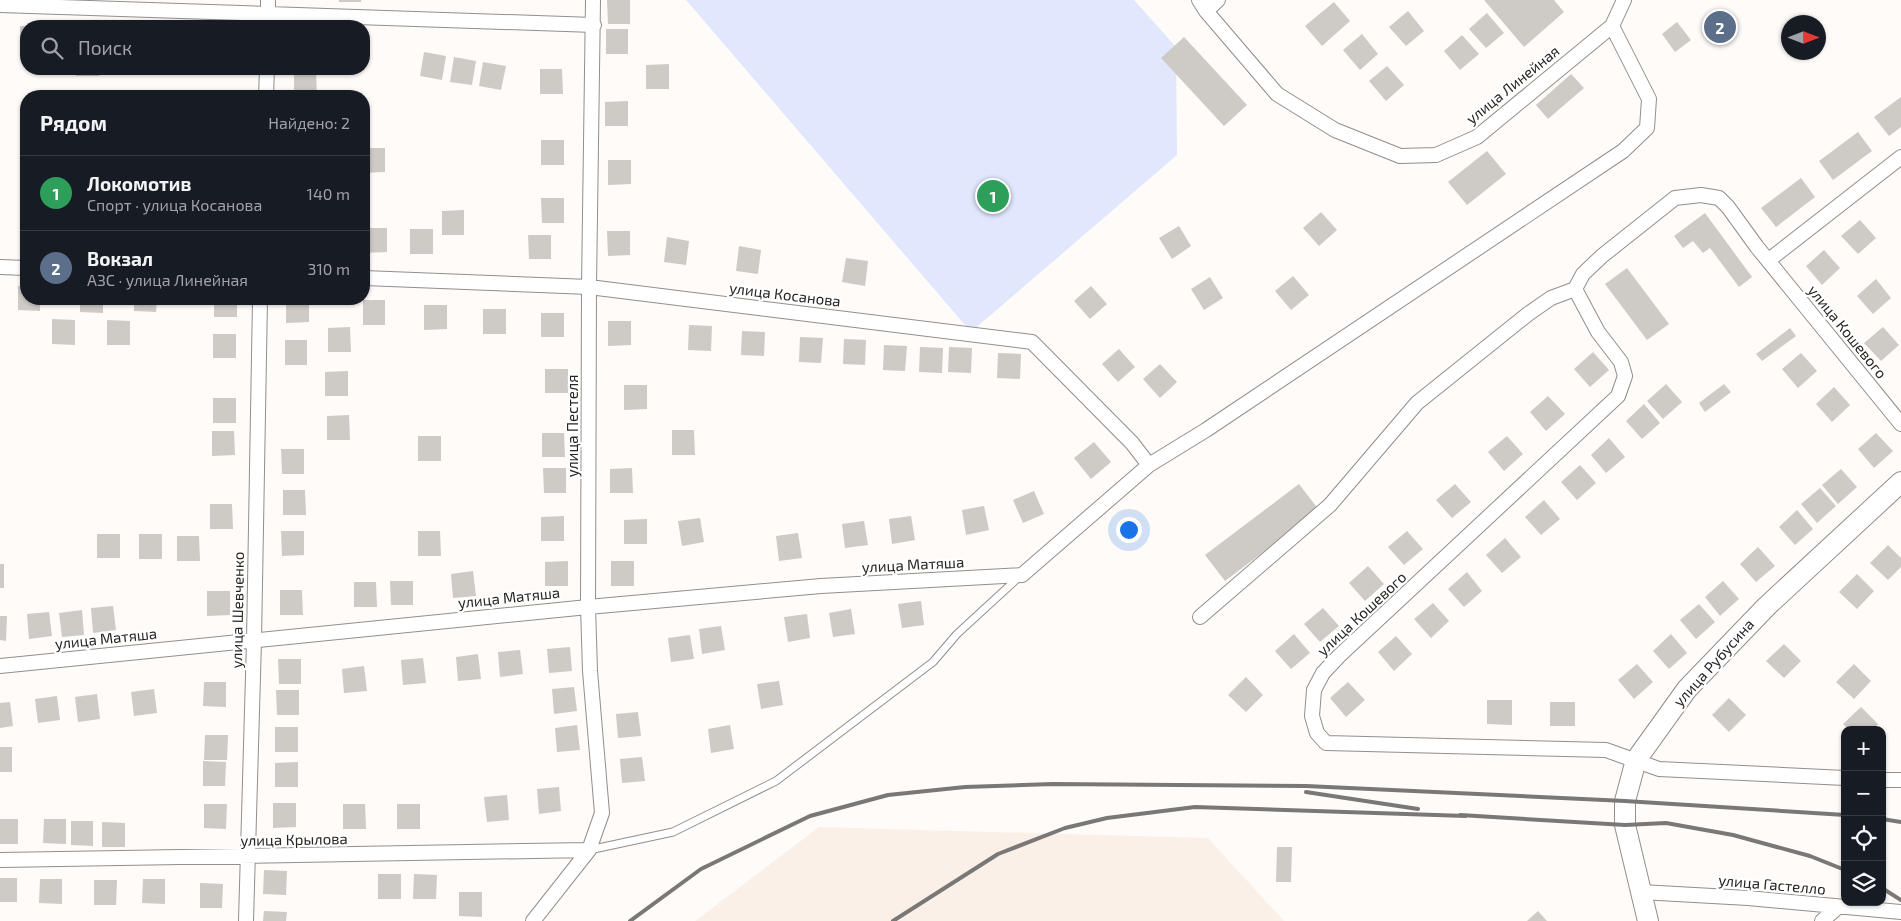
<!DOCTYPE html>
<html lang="ru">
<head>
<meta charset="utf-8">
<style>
  body { margin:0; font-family:"Exo 2",sans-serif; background:#242831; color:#f1f3f6 }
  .controls { position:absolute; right:15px; bottom:15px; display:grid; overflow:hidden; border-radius:10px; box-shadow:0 1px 4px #0004 }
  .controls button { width:45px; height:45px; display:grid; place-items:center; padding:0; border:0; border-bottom:1px solid #363941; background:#171b24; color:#f1f3f6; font:25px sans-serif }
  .compass { position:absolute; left:1781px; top:15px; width:45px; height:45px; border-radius:50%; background:#171b24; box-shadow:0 1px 4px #0004; rotate:90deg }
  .you { position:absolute; left:1128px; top:529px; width:18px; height:18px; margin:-12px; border:4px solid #fff; border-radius:50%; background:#1a73e8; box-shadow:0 0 0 8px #1a73e833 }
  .badge { display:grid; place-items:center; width:32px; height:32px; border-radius:50%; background:#4f5dd3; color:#fff; font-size:16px; font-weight:700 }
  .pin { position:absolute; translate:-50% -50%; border:2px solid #fff; box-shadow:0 1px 5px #0006 }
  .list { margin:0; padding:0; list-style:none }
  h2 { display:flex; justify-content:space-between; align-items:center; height:65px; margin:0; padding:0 20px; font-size:21px }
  h2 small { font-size:16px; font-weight:400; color:#9ea1a6 }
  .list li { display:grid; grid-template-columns:32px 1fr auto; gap:15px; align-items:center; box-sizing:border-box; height:75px; padding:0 20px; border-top:1px solid #363941 }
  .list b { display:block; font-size:19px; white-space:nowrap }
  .list p { margin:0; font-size:16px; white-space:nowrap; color:#9ea1a6 }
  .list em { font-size:16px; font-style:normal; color:#9ea1a6 }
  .icon { flex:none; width:28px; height:28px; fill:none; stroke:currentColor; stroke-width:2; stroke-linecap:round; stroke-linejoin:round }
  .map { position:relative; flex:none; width:1901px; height:921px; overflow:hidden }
  .search { position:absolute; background:#171b24; box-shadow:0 1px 4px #0004; left:20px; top:20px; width:350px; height:55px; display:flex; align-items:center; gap:12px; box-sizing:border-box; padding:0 18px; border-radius:20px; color:#9ea1a6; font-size:19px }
  .panel { position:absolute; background:#171b24; box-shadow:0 1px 4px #0004; left:20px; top:90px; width:350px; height:215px; border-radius:20px }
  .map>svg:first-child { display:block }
</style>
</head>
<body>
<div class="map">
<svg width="1901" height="921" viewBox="0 0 1901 921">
  <rect width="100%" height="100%" fill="#fefbf8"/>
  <!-- built -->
  <path fill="#fbf0e7" d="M819,827L1208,838L1284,921H695Z"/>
  <!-- green -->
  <path fill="#e1e7fd" d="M686,0H1134L1176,47L1177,155L971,332Z"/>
  <!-- building -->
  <path fill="#cecac6" d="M339,0H361V2H339Z
    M607,0H630V24H608Z
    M1484,0H1554L1564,12L1524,47Z
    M1334,2L1350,21L1322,46L1305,26Z
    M1408,11L1424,31L1406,46L1389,27Z
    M1487,13L1504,33L1486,48L1469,29Z
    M1677,22L1691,40L1675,52L1662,34Z
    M20,26H26V51H20Z
    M606,29H628V54H606Z
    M1362,34L1378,54L1360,70L1343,50Z
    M1462,35L1479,54L1460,70L1444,51Z
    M1184,37L1247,105L1224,126L1161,58Z
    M424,52L446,56L442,80L420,76Z
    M454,57L476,61L472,85L450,82Z
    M483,62L506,66L501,90L479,86Z
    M669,64V89H646V65Z
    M1387,66L1404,85L1386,101L1369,81Z
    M76,69H99V76H76Z
    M540,69H562L563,94H540Z
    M294,72H316L317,96H294Z
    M1571,74L1584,88L1548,119L1536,105Z
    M1901,97V127L1889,136L1874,117Z
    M628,101V126H605V102Z
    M1858,132L1872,151L1833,180L1819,161Z
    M541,140H564V165H541Z
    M364,148H385V172L364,173Z
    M1487,151L1506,174L1467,205L1448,182Z
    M608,160H631V184L608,185Z
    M1801,178L1815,197L1776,227L1761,208Z
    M541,198H564V223H542Z
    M464,210V235H442V211Z
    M1321,212L1337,230L1319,246L1303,228Z
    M1705,213L1752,277L1739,287L1710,248L1703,253L1693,241L1683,248L1674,236Z
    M1860,220L1876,238L1858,254L1841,236Z
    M1179,226L1191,246L1172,259L1159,238Z
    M364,228H387V252L364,253Z
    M410,229H433V254H410Z
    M607,231H630V255L608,256Z
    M528,235H551V259H529Z
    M667,237L689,241L686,265L664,262Z
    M739,246L761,250L758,274L736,271Z
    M1824,250L1840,268L1822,285L1806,266Z
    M846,258L868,261L865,286L842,282Z
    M1627,268L1669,324L1647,340L1605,284Z
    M1293,276L1309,295L1291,310L1275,291Z
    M1210,277L1223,298L1204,310L1191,289Z
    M1876,279L1891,298L1873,314L1857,296Z
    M18,286H26V299H40V311L18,310Z
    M1091,286L1107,304L1090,319L1074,301Z
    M80,299H103V313L80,312Z
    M134,299H157L156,312L134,311Z
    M214,299H237V317H214Z
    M286,299H309V322L286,323Z
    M363,300H385V325H363Z
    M424,305H447V329L424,330Z
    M483,309H506V334H483Z
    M541,313H564V337H541Z
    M52,319L75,320V345L52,344Z
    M107,320L130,321V345H107Z
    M608,321H631V345L608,346Z
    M689,325L712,326L711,351L688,350Z
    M350,327L351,352H328V328Z
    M1883,327L1899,345L1881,361L1864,343Z
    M1790,328L1796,336L1762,361L1756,354Z
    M742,331L765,332L764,356L741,355Z
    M213,334H236V358H213Z
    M800,337L823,338L821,363L799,362Z
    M844,339L866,340L865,365L843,364Z
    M285,340H307V365H285Z
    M884,345L907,346L905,371L883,370Z
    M920,347L943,348L942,373L919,372Z
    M949,347L972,348L971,373L948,372Z
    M1119,349L1135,367L1118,382L1102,364Z
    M1593,352L1609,370L1590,387L1574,369Z
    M998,353L1021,354L1020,379L997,378Z
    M1801,353L1817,371L1798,388L1782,369Z
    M1160,364L1177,382L1160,398L1143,379Z
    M545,369H568V393H545Z
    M348,371V396H325V372Z
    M1666,384L1682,402L1663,419L1647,401Z
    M1724,384L1731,392L1705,412L1699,403Z
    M624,385H647V409L624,410Z
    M1834,387L1850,405L1832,422L1816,404Z
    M1548,396L1565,414L1546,431L1530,412Z
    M213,398H236V423H213Z
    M1644,404L1660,423L1642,439L1626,421Z
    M349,415L350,440H327V416Z
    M672,430H694L695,455H672Z
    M212,431H234L235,455L212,456Z
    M542,433H564L565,457H542Z
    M1876,433L1893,451L1874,468L1858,449Z
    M418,436H441V461H418Z
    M1507,436L1523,454L1504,471L1488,452Z
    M1609,438L1625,457L1606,473L1591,455Z
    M1094,442L1111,462L1091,479L1074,458Z
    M281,449H304V474H282Z
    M1580,465L1596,483L1577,500L1561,482Z
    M543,468H566V493H544Z
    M632,468L633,493H610V469Z
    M1841,469L1857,487L1838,504L1822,485Z
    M1299,484L1319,510L1225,581L1205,555Z
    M1455,484L1471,502L1452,518L1436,500Z
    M1820,488L1836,506L1817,523L1801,504Z
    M283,490H305L306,515H283Z
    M1034,491L1044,514L1023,523L1013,500Z
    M1544,500L1560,519L1541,535L1525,517Z
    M210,504H232L233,529H210Z
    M984,506L989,530L966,535L962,510Z
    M1797,510L1813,529L1795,545L1779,527Z
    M564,516V541H541V517Z
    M911,516L915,540L892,544L889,519Z
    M700,518L704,542L682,546L678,521Z
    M647,519V544H624V520Z
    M864,521L868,545L845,548L842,524Z
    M281,531H304V555L282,556Z
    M418,531H440L441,556H418Z
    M1407,531L1423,549L1404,565L1388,547Z
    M798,533L802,558L779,561L776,536Z
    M97,534H120V558H97Z
    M139,534H162V559H139Z
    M177,536H199L200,561H177Z
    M1505,538L1521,557L1502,573L1486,555Z
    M1888,545L1901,558V567L1888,580L1870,563Z
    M1758,547L1775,566L1756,582L1740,564Z
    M568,561V586H545V562Z
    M611,561H634V586H611Z
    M0,564H4V588H0Z
    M1368,566L1384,584L1365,601L1349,583Z
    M473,571L476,596L453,598L451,574Z
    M1467,572L1482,591L1464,607L1448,589Z
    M1857,574L1874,591L1857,609L1839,592Z
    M390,581H413V605H391Z
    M1723,581L1739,599L1720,616L1705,597Z
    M354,582H376L377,607H354Z
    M280,590H302L303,615H280Z
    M207,591H230V615L207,616Z
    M921,601L924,625L902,628L898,604Z
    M1433,603L1449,621L1431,638L1414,619Z
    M1699,604L1715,622L1696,639L1680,620Z
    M113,606L116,630L93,633L91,608Z
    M1323,608L1339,626L1320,642L1304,624Z
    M851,609L855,634L833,637L829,613Z
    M82,610L84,635L62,637L59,613Z
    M49,612L52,636L29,639L27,614Z
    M807,614L810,638L788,642L784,617Z
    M0,616H7L6,641L0,640Z
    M721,626L725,650L702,654L699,629Z
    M1294,634L1310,653L1291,669L1275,651Z
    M1671,634L1687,653L1669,669L1653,651Z
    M690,635L694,659L671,662L668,638Z
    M1396,636L1412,654L1394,671L1378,652Z
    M1784,644L1801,661L1784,678L1766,661Z
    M570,647L572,671L549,673L547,649Z
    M520,650L523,674L500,677L498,652Z
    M478,654L481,679L458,681L456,657Z
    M423,658L426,683L403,685L401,660Z
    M278,659H301V684H279Z
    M1637,664L1653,682L1634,699L1618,680Z
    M1854,664L1871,681L1854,699L1836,682Z
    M364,666L367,691L344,693L342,669Z
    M1246,677L1263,695L1246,712L1228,695Z
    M779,681L783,705L761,709L757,684Z
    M204,682H226V707L203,706Z
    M1348,682L1365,700L1346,717L1330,698Z
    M574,687L577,711L554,714L552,689Z
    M154,689L157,713L134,716L131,692Z
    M276,690H299V715H277Z
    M97,694L100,719L78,722L75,697Z
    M57,696L60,720L38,723L35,699Z
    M1729,698L1746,715L1729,732L1712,715Z
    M1487,700H1512V725L1487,724Z
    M10,702L13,726L0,728V703Z
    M1550,702H1575V726H1550Z
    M1861,707L1878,724L1872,730H1849L1843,724Z
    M638,712L641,736L618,738L616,714Z
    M577,725L580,750L557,752L555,728Z
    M730,725L734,749L711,753L708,729Z
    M275,727H298V752H275Z
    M205,735H228L227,760H204Z
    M0,747H12V772H0Z
    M642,757L645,781L622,783L620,759Z
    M203,761L226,762L225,786H203Z
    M298,762V787H275V763Z
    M559,787L561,811L539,814L537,789Z
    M507,795L509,820L487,822L484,797Z
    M273,803H296V827L273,828Z
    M204,804H227L226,829L204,828Z
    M343,804H365L366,829H343Z
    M397,804H420V829H397Z
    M0,819H18V844H0Z
    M44,819H66V844L43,843Z
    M71,821H93V846L71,845Z
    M102,822L125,823V847H102Z
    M1277,847H1292L1291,882H1276Z
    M264,870L287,871L286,895L263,894Z
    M378,874H401V899H378Z
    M414,874L437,875L436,899H413Z
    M0,878H17V902H0Z
    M40,879H62V904L39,903Z
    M143,879H165V904L142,903Z
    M94,880H117L116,905H94Z
    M200,883L223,884L222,908H200Z
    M459,892H482V917L459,916Z
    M264,911L287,912L286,921H263Z
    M1538,911L1547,921H1527Z"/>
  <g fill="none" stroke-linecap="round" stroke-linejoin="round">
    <!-- lane casing -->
    <g stroke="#928e8b" stroke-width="9">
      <path id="lane" d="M589,850L673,832L776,781L933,662L957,634L1019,577"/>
    </g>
    <!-- street casing -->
    <g stroke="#928e8b" stroke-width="16">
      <path id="street" d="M1199,0L1206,11L1277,94L1335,130L1400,156L1436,155L1477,137L1612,26L1624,0
        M0,5L594,25
        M1206,11L1218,0
        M268,26V0
        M266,96L267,69
        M1769,260L1901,157
        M0,267L26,268
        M364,278L589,287L1032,342L1132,443L1149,465
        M1575,289L1598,332L1621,362L1625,376L1618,396L1339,656L1323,673L1314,690L1312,716L1317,733L1326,743L1606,750L1659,769L1845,778
        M1200,617L1330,505L1417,403L1528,314L1551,298L1575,289L1583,274L1602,256L1675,198L1701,195L1719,198L1728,207L1757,247L1901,424
        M0,666L588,607L821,586L1022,575L1149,465L1206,430L1623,151L1647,128L1649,99L1612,26
        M1882,780H1901
        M0,860L589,850
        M1641,892L1748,898L1901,912
        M246,921L254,641L260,299
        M533,921L589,850L602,813L590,671L588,607L589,287L593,0
        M1822,921L1838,907"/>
    </g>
    <!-- secondary casing -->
    <g stroke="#928e8b" stroke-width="22">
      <path id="secondary" d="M1648,921L1625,825V801L1636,760L1687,689L1767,606L1901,482"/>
    </g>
    <!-- lane -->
    <use href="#lane" stroke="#fff" stroke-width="7"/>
    <!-- street -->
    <use href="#street" stroke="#fff" stroke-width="14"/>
    <!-- secondary -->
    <use href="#secondary" stroke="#fff" stroke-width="20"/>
    <!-- rail -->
    <path stroke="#7a7876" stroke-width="4" d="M1306,792L1418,809
      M1460,815L1625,825L1666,823L1733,835L1810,856L1845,870
      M1882,819L1901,822
      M1882,888L1901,900
      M630,921L701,869L810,816L888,795L965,787L1053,784L1306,786L1625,801L1845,815
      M893,921L998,854L1065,828L1107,818L1195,807L1466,816"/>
  </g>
  <g text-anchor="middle" stroke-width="4.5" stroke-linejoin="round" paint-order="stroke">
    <!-- street labels -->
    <g font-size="15" fill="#262523" stroke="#fff">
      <text transform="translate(1513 85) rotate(-39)" y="5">улица Линейная</text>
      <text transform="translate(785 295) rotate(7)" y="5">улица Косанова</text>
      <text transform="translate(1847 332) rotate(51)" y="5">улица Кошевого</text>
      <text transform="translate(573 426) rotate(-90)" y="5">улица Пестеля</text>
      <text transform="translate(913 565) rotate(-3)" y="5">улица Матяша</text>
      <text transform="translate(509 598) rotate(-6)" y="5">улица Матяша</text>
      <text transform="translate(238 610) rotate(-89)" y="5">улица Шевченко</text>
      <text transform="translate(1362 614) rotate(-43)" y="5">улица Кошевого</text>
      <text transform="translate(106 639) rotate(-6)" y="5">улица Матяша</text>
      <text transform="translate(1714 663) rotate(-48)" y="5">улица Рубусина</text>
      <text transform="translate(294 840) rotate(-1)" y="5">улица Крылова</text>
      <text transform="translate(1772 885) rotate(5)" y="5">улица Гастелло</text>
    </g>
  </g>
</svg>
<div class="controls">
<button>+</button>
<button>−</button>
<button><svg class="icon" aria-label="locate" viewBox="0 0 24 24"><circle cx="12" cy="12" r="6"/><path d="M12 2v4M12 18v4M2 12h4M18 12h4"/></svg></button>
<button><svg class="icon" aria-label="layers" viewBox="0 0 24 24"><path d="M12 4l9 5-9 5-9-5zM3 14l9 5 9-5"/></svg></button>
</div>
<svg class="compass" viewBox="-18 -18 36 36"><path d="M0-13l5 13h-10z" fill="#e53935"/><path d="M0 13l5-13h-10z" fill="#9ea1a6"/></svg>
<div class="you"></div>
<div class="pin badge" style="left:993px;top:196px;background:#2e9e5b">1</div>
<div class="pin badge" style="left:1720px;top:27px;background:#5c6f8a">2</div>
<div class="search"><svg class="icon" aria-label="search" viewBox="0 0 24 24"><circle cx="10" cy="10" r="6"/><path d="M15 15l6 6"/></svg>Поиск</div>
<section class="panel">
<h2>Рядом<small>Найдено: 2</small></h2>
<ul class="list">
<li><span class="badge" style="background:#2e9e5b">1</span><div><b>Локомотив</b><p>Спорт · улица Косанова</p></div><em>140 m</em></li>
<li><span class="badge" style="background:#5c6f8a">2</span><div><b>Вокзал</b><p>АЗС · улица Линейная</p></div><em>310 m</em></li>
</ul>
</section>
</div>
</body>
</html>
